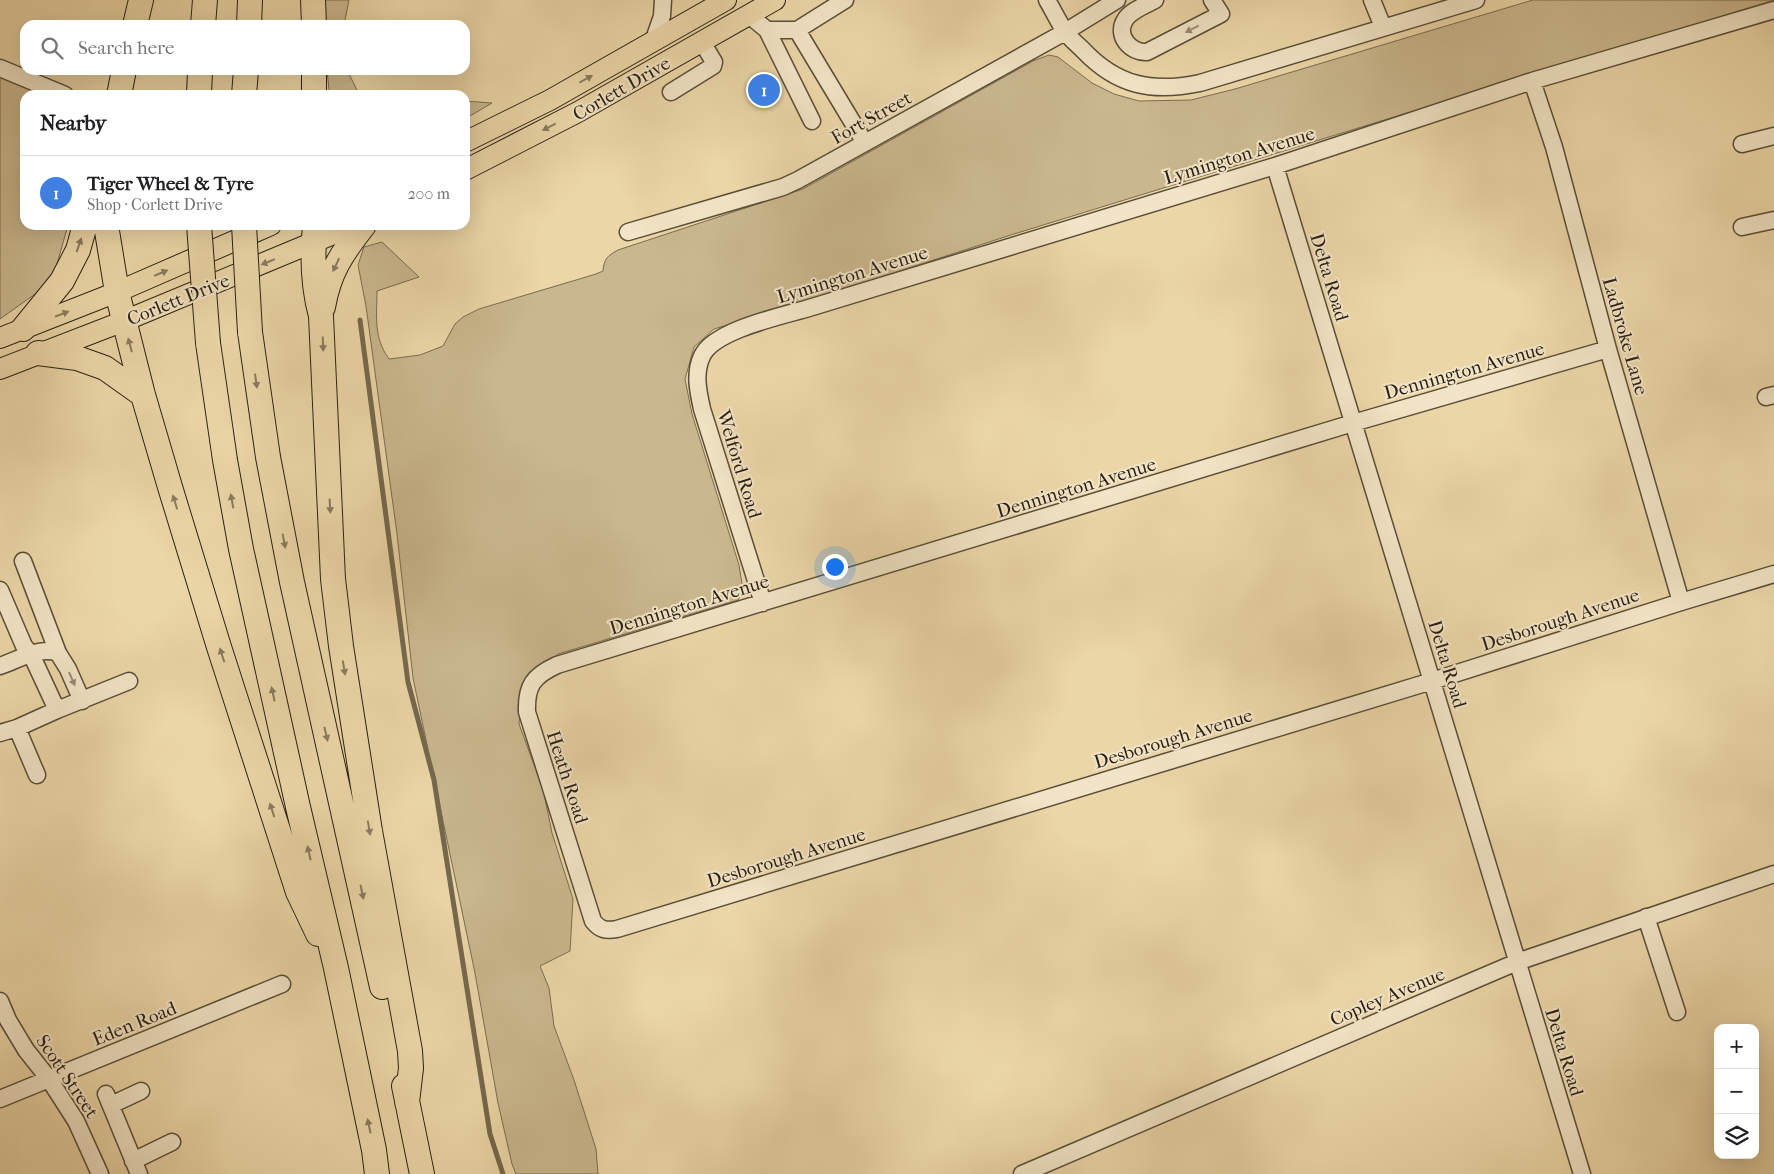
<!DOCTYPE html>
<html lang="en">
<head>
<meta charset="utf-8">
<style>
  body { margin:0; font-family:"IM FELL French Canon",serif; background:#f2f2f2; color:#202124 }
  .controls { position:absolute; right:15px; bottom:15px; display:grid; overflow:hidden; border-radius:10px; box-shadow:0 5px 20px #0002 }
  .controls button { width:45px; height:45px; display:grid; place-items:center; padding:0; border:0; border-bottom:1px solid #e0e0e0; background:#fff; color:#202124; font:25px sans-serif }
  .you { position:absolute; left:834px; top:566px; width:18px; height:18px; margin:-12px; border:4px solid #fff; border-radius:50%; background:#1a73e8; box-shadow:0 0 0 8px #1a73e833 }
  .badge { display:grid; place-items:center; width:32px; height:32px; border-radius:50%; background:#8f2418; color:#fff; font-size:16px; font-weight:700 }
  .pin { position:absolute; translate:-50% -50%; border:2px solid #fff; box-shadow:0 1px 5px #0006 }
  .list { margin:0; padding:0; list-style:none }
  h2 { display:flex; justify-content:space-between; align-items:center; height:65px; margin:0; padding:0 20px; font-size:21px }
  h2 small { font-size:16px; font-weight:400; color:#757577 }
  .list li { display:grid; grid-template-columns:32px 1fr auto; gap:15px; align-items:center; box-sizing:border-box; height:75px; padding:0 20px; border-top:1px solid #e0e0e0 }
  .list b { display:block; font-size:19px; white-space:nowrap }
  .list p { margin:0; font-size:16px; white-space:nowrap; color:#757577 }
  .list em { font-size:16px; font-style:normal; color:#757577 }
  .icon { flex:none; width:28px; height:28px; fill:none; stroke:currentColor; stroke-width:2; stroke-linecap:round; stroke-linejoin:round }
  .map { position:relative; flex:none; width:1774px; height:1174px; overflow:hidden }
  .search { position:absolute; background:#fff; box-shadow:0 5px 20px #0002; left:20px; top:20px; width:450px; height:55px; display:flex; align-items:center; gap:12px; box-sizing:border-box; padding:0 18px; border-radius:15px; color:#757577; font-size:19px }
  .panel { position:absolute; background:#fff; box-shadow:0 5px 20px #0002; left:20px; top:90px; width:450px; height:140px; border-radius:15px }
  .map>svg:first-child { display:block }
</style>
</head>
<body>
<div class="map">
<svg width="1774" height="1174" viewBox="0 0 1774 1174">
  <rect width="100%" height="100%" fill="#ebd6a7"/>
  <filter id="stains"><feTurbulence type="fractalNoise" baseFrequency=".004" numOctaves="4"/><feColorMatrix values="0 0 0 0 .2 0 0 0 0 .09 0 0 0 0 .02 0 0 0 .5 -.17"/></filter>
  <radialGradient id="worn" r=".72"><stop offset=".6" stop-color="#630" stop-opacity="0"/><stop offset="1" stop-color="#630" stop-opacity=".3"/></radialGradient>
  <!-- green -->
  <path fill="#cab78e" stroke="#7a6c51" d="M325,0H349L344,25H325Z
    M1533,0H1774L1014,234L804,302L714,329L694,347L685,379L692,414L739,565L743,590L738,600L558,654L530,675L521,699L519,724L543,789L552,833L573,899L570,951L540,966L549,988L554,1026L574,1080L596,1149L598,1174H516L512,1164L498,1103L475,973L413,678L397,534L366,306L358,265L364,247L382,242L419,277L377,291C377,316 373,337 389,359L420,355L443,346L455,324L463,317L479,309L596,274L603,271C604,259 607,256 618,250L803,189L1033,61L1049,55L1058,57L1092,83L1114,94L1139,101L1191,100L1235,89Z
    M327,70H347L359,94L393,95H331L329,90Z
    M0,77L49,95H25V225H68L52,282L0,319Z
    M465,101L492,103L465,119Z"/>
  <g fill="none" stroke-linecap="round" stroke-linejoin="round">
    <!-- stream -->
    <path stroke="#76684e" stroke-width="5" d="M360,320L408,682L434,780L490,1134L503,1174"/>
    <!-- minor casing -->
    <g stroke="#5a4e39" stroke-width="19">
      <path id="minor" d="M1047,0C1053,10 1058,21 1064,30C1069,38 1077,44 1083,50C1117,86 1152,93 1200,83L1476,0
        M1155,0C1146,5 1130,11 1125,20C1115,36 1131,53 1147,52L1221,14L1212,0
        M1372,0L1383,27
        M749,15L767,30H797L845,0
        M767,30L812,121
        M797,30L865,143
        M653,42L662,16L663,0
        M0,68L65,95
        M1532,81L1554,147L1608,349L1681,602
        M671,92L713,66L714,62L702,42
        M1742,144L1774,136
        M1275,166L1582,1174
        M1742,227L1774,220
        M628,232L783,187L798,180L1065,32L1117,0
        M1608,349L1353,423L557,665C533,676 526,686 527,712L593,921C600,930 606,931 617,929L1432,681L1681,602L1774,574
        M1766,397L1774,395
        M23,561L58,653
        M0,590L24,646L31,654L57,710
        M763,603L702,409C698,391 694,373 702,356C714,330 782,316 809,308L1275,166L1532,81L1774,10
        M0,666C18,660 39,646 58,653L68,669L82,701
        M17,728L37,775
        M0,733L17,728L57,710L129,681
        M1646,917L1677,1012
        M0,1001L8,1020L26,1050L49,1079L76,1121L100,1174
        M106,1094L139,1174
        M0,1099L282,984
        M111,1105L141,1091
        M133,1161L172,1142
        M1022,1174L1517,962L1774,874"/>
    </g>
    <!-- major casing -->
    <g stroke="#2a2014" stroke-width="22">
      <path id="major" d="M465,142L550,100L726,0
        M465,170L578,112L775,0
        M0,338L117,292L271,225
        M0,369L124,321L355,225"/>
    </g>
    <!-- highway casing -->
    <g stroke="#2a2014" stroke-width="26">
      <path id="highway" d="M313,0L314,25
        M135,25L141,0
        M203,25L205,0
        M249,25L250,0
        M314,70V95
        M119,95L124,70
        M199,95L200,70
        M244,95L246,70
        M106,225L117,292L143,395L170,487L219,647L298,892L318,934
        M315,225C312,256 313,287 321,316L333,579L341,646L370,831L410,1051L411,1068L407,1102
        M323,307C329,272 342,253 364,225
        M23,329L62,281L78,250L85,225
        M250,332L268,457L292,582L382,987
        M208,343L225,460L241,549L298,807L336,968L374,1150L377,1174
        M38,353L77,358L105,368L143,395
        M404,1086L422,1174"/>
    </g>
    <!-- minor -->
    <use href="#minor" stroke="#f2e4c6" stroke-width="16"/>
    <!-- major -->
    <use href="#major" stroke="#ebd6a7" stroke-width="20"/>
    <!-- highway -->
    <use href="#highway" stroke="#ebd6a7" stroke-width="24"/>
    <!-- highway-bridge casing -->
    <g stroke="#2a2014" stroke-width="26" stroke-linecap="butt">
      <path id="highway-bridge" d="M199,225L208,343
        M244,225L250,332"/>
    </g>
    <!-- highway-bridge -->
    <use href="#highway-bridge" stroke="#ebd6a7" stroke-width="24"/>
  </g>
  <!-- one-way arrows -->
  <defs><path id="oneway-solid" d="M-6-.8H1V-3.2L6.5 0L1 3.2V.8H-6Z" transform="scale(1.25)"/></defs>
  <g fill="#988c76">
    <use href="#oneway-solid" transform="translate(1192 29) rotate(153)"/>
    <use href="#oneway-solid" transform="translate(72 679) rotate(66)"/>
  </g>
  <g fill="#8a7b5e">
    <use href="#oneway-solid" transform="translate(586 79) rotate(-29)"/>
    <use href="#oneway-solid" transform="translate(549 127) rotate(153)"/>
    <use href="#oneway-solid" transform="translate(79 245) rotate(-71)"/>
    <use href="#oneway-solid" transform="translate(268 262) rotate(158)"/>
    <use href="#oneway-solid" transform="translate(336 265) rotate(115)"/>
    <use href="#oneway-solid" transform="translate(161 273) rotate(-23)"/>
    <use href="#oneway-solid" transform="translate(62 314) rotate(-21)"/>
    <use href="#oneway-solid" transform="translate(323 344) rotate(88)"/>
    <use href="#oneway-solid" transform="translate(130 345) rotate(-105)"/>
    <use href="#oneway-solid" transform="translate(256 381) rotate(82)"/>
    <use href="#oneway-solid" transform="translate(232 501) rotate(-100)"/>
    <use href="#oneway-solid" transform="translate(175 502) rotate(-107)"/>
    <use href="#oneway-solid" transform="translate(330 506) rotate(87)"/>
    <use href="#oneway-solid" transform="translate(284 541) rotate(79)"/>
    <use href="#oneway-solid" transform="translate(222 655) rotate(-108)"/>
    <use href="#oneway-solid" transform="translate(344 668) rotate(81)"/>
    <use href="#oneway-solid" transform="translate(273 694) rotate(-102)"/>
    <use href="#oneway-solid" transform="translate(326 734) rotate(77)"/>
    <use href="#oneway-solid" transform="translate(272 810) rotate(-108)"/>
    <use href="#oneway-solid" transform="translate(369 828) rotate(80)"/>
    <use href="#oneway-solid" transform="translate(309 853) rotate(-103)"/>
    <use href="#oneway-solid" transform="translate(362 892) rotate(78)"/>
    <use href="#oneway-solid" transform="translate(369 1126) rotate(-102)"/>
  </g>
  <g text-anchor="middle" stroke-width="4" stroke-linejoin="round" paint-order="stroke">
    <!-- street labels -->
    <g font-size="19" fill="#2a2014" stroke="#f2e4c6">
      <text transform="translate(621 88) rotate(-30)" y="7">Corlett Drive</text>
      <text transform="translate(871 117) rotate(-29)" y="7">Fort Street</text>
      <text transform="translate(1239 155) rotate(-17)" y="7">Lymington Avenue</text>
      <text transform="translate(852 274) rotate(-17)" y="7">Lymington Avenue</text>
      <text transform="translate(1330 277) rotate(73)" y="7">Delta Road</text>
      <text transform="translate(178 299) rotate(-22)" y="7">Corlett Drive</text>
      <text transform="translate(1626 336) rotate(74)" y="7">Ladbroke Lane</text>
      <text transform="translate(1464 370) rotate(-16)" y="7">Dennington Avenue</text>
      <text transform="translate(740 464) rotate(73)" y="7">Welford Road</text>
      <text transform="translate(1076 487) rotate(-17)" y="7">Dennington Avenue</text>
      <text transform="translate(689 604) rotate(-17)" y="7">Dennington Avenue</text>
      <text transform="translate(1560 619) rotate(-18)" y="7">Desborough Avenue</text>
      <text transform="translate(1448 664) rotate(73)" y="7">Delta Road</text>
      <text transform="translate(1173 738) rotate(-17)" y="7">Desborough Avenue</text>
      <text transform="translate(568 777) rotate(72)" y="7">Heath Road</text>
      <text transform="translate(786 857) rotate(-17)" y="7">Desborough Avenue</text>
      <text transform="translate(1387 996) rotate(-23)" y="7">Copley Avenue</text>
      <text transform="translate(134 1023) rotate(-22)" y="7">Eden Road</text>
      <text transform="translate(1565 1052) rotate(73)" y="7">Delta Road</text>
      <text transform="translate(68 1076) rotate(56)" y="7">Scott Street</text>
    </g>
  </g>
  <rect width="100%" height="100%" filter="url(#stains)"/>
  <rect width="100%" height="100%" fill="url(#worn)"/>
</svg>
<div class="controls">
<button>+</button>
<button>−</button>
<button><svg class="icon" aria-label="layers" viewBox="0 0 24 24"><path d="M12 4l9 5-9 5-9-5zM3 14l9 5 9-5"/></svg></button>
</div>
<div class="you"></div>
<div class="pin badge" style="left:764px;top:90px;background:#3f7fe0">1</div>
<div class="search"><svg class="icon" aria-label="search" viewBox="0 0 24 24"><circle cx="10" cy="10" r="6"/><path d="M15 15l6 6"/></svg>Search here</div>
<section class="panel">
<h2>Nearby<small></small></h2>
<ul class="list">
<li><span class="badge" style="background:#3f7fe0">1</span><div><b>Tiger Wheel &amp; Tyre</b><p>Shop · Corlett Drive</p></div><em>200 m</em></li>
</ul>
</section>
</div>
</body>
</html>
